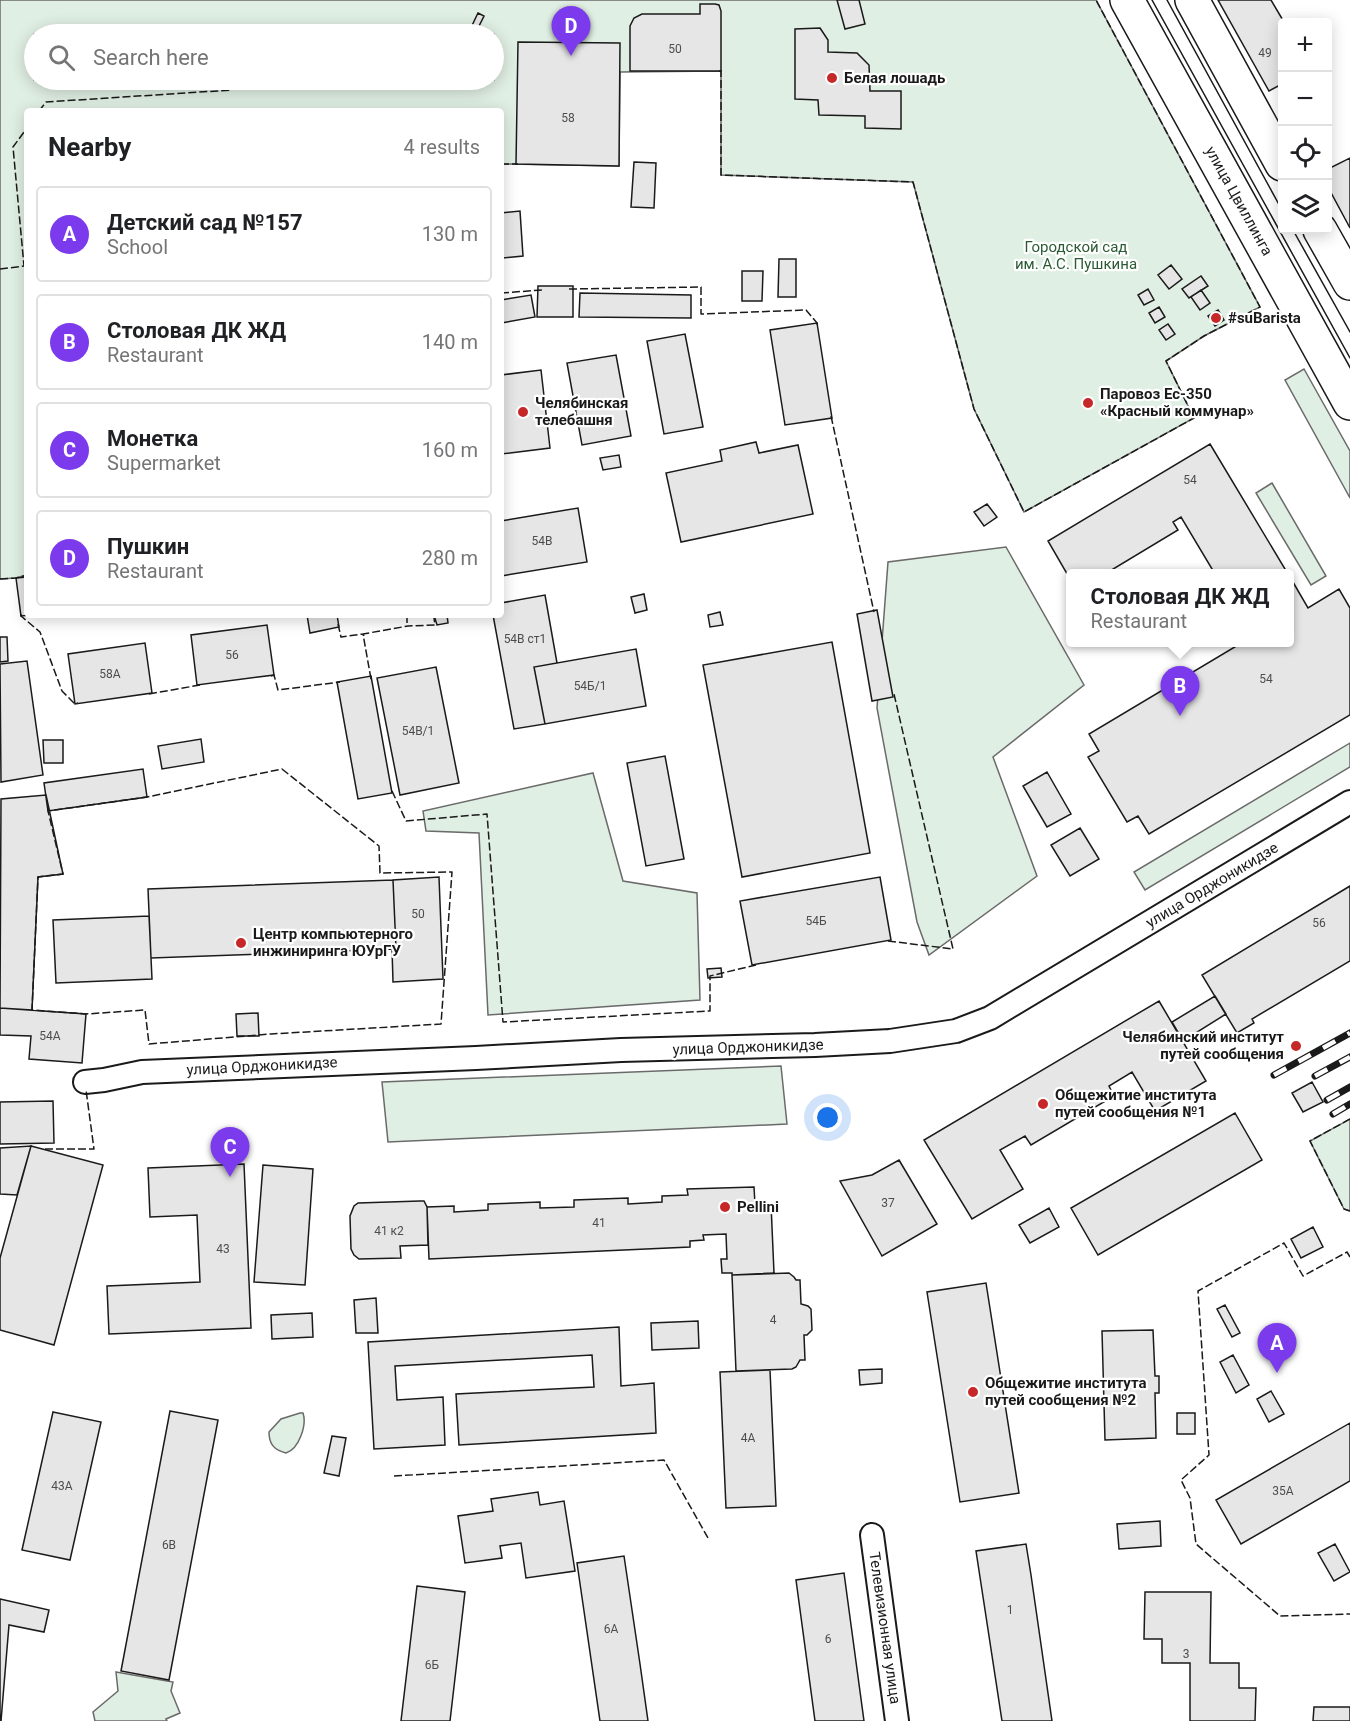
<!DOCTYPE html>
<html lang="en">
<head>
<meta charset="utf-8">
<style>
  body { margin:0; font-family:Roboto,sans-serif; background:#f6f6f6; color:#202124 }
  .controls { position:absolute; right:18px; top:18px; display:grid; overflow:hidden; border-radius:6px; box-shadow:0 3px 15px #0003 }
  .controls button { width:54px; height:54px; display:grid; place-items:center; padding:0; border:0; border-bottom:2px solid #e0e0e0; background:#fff; color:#202124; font:30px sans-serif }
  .you { position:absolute; left:828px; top:1118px; width:21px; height:21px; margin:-15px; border:4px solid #fff; border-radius:50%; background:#1a73e8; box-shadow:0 0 0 9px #1a73e833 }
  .badge { display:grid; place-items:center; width:39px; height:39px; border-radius:50%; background:#7c3aed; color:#fff; font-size:20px; font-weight:700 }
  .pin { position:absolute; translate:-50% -50px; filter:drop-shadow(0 2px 3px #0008) }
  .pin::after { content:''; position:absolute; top:32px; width:21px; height:18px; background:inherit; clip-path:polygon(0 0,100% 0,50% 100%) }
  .popup { position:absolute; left:1066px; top:569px; width:228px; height:78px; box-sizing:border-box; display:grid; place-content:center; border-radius:6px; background:#fff; filter:drop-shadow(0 2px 4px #0005); font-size:20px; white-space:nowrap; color:#757577 }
  .popup b { font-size:22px; color:#202124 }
  .popup::after { content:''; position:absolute; left:50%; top:100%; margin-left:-12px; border:12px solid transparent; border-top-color:#fff }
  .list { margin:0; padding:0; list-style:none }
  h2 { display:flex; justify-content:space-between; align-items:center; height:78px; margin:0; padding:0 24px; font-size:26px }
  h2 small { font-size:20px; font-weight:400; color:#757577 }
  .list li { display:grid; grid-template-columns:39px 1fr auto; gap:18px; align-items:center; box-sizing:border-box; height:96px; margin:0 12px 12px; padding:0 12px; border:2px solid #e0e0e0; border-radius:6px }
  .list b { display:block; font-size:22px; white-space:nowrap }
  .list p { margin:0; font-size:20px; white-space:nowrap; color:#757577 }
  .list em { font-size:20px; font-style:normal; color:#757577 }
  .icon { flex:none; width:33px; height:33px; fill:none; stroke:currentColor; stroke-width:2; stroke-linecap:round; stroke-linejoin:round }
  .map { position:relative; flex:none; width:1350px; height:1721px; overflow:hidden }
  .search { position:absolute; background:#fff; box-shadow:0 3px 15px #0003; left:24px; top:24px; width:480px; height:66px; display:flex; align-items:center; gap:15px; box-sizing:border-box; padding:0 21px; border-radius:33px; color:#757577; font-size:22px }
  .panel { position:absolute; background:#fff; box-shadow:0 3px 15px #0003; left:24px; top:108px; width:480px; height:510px; border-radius:6px }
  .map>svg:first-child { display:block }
</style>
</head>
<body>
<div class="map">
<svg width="1350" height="1721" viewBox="0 0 1350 1721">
  <rect width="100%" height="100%" fill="#fff"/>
  <!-- green -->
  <path fill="#e0efe3" stroke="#6a6a6a" stroke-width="1.5" fill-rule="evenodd" d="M0,0H1096L1260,307L1204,336L1166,361L1194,418L1024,512L974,409L913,182L721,175V71L620,72L619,166L501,164V111H27V575L16,578L0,579ZM34,34H494V80H34Z
    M1304,369L1350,451V498L1285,380Z
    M1272,483L1326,576L1311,585L1256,493Z
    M1006,547L1084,685L993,757L1037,876L929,955L917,922L877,708L888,562Z
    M1350,743V767L1145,890L1134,872Z
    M593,773L623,881L697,893L700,1000L488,1015L479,833L426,831L423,811Z
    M781,1066L787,1124L388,1142L382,1082Z
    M1350,1119V1211L1344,1209L1310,1141Z
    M300,1413H303C307,1425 299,1449 286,1453C274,1450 269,1444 269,1432L281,1419Z
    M116,1672L173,1682L171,1691L180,1713L166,1719L167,1721H95L93,1712L118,1691Z"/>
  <!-- building -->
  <path fill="#e6e6e6" stroke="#1a1a1a" stroke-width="1.5" d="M837,0H859L865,24L845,29Z
    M1218,0H1271L1284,22L1282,84L1269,91Z
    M700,4H715L719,5L721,11V71H630V26L634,18L642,14H700Z
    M478,13L484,16L475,34H468Z
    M820,28L828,40V52L857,53L869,65L870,91H901V129L865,128V116L819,115L818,100L795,99V29Z
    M518,42L620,43L619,166L516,164Z
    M1350,158V228L1328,187V169Z
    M634,162L656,163L654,208L631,207Z
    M520,211L523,256L503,258L501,213Z
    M779,259H796V297H778Z
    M1171,265L1182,279L1169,289L1158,275Z
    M742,271H763L762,301H742Z
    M1201,276L1208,286L1189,298L1182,289Z
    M538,286H573V317H537Z
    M1148,289L1154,300L1144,305L1138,295Z
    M1201,290L1210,303L1200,310L1191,297Z
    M580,293L691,295V318L579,317Z
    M531,295L535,317L501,323V300Z
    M1159,307L1165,317L1155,323L1149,313Z
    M1218,310L1224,320L1215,326L1208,316Z
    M817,323L832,418L785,425L770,330Z
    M1168,324L1175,334L1166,340L1159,330Z
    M685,334L703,427L664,434L647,341Z
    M616,355L631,436L582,445L567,363Z
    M541,370L550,448L501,454V375Z
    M756,442L759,453L798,445L813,514L681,542L666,473L722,461L720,450Z
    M1210,444L1288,574H1215L1181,517L1173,522L1178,530L1105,574H1070V579L1048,541Z
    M619,455L621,467L603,470L600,458Z
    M987,504L997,517L984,526L974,512Z
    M578,508L587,562L501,576V521Z
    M27,577V615H31L21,616L16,578Z
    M1290,577L1308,608L1339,589L1350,608V715L1149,834L1138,816L1127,822L1088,757L1099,751L1089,734L1243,642H1290Z
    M644,594L647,610L635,613L631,597Z
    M545,595L557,663L534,667L545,724L514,729L493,615H501V603Z
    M877,610L893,697L872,701L857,614Z
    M720,612L723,625L710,627L708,615Z
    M307,615H337L339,627L310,633Z
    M434,615H447L448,623L437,625Z
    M267,625L274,675L197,685L191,635Z
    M0,637H7L8,661L0,662Z
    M832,642L870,853L742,877L703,665Z
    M145,643L152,693L75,704L68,654Z
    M636,649L646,706L545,724L534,667Z
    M27,661L43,775L1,782L0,664Z
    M436,667L459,783L400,795L377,678Z
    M371,676L392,793L358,799L337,682Z
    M201,739L204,762L162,769L158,746Z
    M43,740H63V763H44Z
    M665,756L684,859L646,866L627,763Z
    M143,769L147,797L48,811L44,783Z
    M1047,772L1071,814L1047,827L1023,786Z
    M46,795L63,874L38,877L32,1010L0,1008L1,799Z
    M1080,828L1099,859L1070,876L1051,845Z
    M439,877L443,979L393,982L392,949H396L393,880Z
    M880,877L891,940L752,965L740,901Z
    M393,880L396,949L151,958L148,889Z
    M1350,886V961L1252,1019L1254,1023L1237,1033L1202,975Z
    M149,916L152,979L56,983L53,920Z
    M721,968L722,977L708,978L707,969Z
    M1215,996L1226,1014L1183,1041L1172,1022Z
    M1159,1001L1206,1081L1155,1111L1132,1072L1109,1086L1114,1096L1031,1145L1025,1136L1000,1150L1023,1189L972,1219L924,1140Z
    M0,1008L86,1014L82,1063L29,1059L31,1036L0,1035Z
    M258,1013L259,1036H237L236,1014Z
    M1312,1082L1323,1102L1303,1112L1292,1093Z
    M53,1101L54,1143L0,1144V1102Z
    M1235,1113L1262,1160L1098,1255L1071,1208Z
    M31,1146L103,1165L54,1345L0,1330V1258Z
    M31,1146L17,1195L0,1194V1148Z
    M899,1160L937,1224L882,1256L840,1181L872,1175Z
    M244,1164L251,1328L109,1334L107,1286L200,1282L197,1215L150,1217L148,1168Z
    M263,1165L313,1169L305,1285L254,1282Z
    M754,1187L755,1204H771L774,1273L732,1275V1273H722L721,1259H727L726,1234L703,1235L704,1240L690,1241V1247L429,1259L427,1207L454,1206V1212L488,1210V1204L540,1202V1208L574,1207V1200L628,1198V1204L662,1202V1196L688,1195L687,1189Z
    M420,1201H424L427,1207L428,1245L400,1246L401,1258L359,1259L354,1255L351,1249L350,1216L354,1206L358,1203Z
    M1049,1208L1059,1227L1030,1243L1019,1225Z
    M1313,1227L1323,1247L1301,1258L1291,1239Z
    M789,1273L794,1277L796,1280H800L801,1304L808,1306L811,1309L812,1330L807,1335H804L805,1360H800L796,1367L792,1369L736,1371L732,1275Z
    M986,1283L1019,1493L960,1502L927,1292Z
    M376,1298L378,1333H356L354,1300Z
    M1225,1305L1240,1333L1232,1337L1217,1309Z
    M312,1313L313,1337L272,1339L271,1315Z
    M698,1321L699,1348L652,1350L651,1323Z
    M619,1327L621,1386L654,1383L656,1433L459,1445L456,1394L594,1387L592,1355L395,1366L397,1400L443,1397L445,1445L374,1449L368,1342Z
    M1153,1330L1155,1376H1159V1393H1155L1156,1438L1105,1440L1102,1331Z
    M1233,1355L1249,1385L1236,1393L1220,1362Z
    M882,1369V1383L860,1385L859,1370Z
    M770,1370L776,1506L726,1508L720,1372Z
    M1271,1391L1284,1414L1269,1422L1257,1399Z
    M170,1411L218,1420L169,1680L121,1671Z
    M53,1412L101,1422L70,1560L22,1550Z
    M1177,1413H1195V1434H1177Z
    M1350,1423V1481L1241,1544L1216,1500Z
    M332,1436L346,1438L339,1476L324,1473Z
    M538,1492L540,1505L564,1501L575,1571L526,1578L521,1543L500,1546L502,1558L465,1563L458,1516L493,1511L491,1499Z
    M1160,1521L1161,1546L1119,1549L1117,1524Z
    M1026,1544L1031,1575L1052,1721H1002L976,1551Z
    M1335,1544L1350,1572L1334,1581L1318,1553Z
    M624,1556L640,1664L648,1721H600L577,1563Z
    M844,1573L864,1721H815L796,1580Z
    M417,1586L465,1592L450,1721H401Z
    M1145,1592H1211L1210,1663H1239V1688H1256L1255,1721H1190V1663H1162V1639H1144Z
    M0,1599L49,1610L44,1632L9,1625L1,1721H0Z
    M1314,1707H1350V1721H1313Z"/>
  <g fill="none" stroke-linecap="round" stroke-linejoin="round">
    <!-- street casing -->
    <g stroke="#1a1a1a" stroke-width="26">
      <path id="street" d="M85,1082L104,1080L142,1072L476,1058L621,1050L815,1045L890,1041L956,1031L990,1018L1350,802
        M872,1535L897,1721"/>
    </g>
    <!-- secondary casing -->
    <g stroke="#1a1a1a" stroke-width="36">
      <path id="secondary" d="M1127,0L1350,403
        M1192,0L1282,164
        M1320,230L1350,283"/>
    </g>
    <!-- street -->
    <use href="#street" stroke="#fff" stroke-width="22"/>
    <!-- secondary -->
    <use href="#secondary" stroke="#fff" stroke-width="33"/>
    <!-- tram -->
    <path stroke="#1a1a1a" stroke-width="1.5" d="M1152,0L1350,358
      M1167,0L1282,210
      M1293,230L1350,332"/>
    <!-- rail casing -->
    <g stroke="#1a1a1a" stroke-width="7">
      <path id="rail" d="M1274,1075L1350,1033
        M1315,1076L1350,1057
        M1327,1100L1350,1087
        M1333,1114L1350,1104"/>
    </g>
    <!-- rail -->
    <use href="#rail" stroke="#fff" stroke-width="4.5" stroke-dasharray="14" stroke-linecap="butt"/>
    <!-- fence -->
    <path stroke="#1a1a1a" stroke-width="1.5" stroke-dasharray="8 3" stroke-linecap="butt" d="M719,71H721V175L913,182L974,409L1024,512L1194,418L1166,361L1204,336L1260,307L1096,0
      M39,111L46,102L232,90
      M501,164H518
      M0,269L24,266L13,147L27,128
      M569,289L701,287V314L806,310L817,323L818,327
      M501,293L542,290
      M831,416L874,612
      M0,579L16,578L27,575
      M21,614V616L40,632L62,691L75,704L78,703
      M407,615V626
      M338,624L341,637L363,634L364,636
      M271,676L274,675L278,690L340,682
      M371,679L363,634L408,626L435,625L434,618
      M149,694L200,685
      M282,769L379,846L380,873L452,872L441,1024L271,1034L149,1044L145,1010L86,1014L32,1010L38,877L63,874L48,811L147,797Z
      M392,791L406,821L487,814L503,1022L710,1011V976L756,965
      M888,941L953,949L894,694
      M1350,1119L1310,1141L1344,1209L1350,1211
      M45,1149H94L86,1090
      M1350,1257L1347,1252L1303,1276L1284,1243L1198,1291L1209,1455L1181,1480L1190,1498L1196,1544L1280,1616L1350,1614
      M394,1476L664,1460L708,1538"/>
  </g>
  <!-- markers -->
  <g fill="#c62828" stroke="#fff" stroke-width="2">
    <circle cx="832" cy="78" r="6"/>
    <circle cx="1216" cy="318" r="6"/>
    <circle cx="1088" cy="403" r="6"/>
    <circle cx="523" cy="412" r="6"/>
    <circle cx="241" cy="943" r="6"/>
    <circle cx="1296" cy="1046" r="6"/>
    <circle cx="1043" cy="1104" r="6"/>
    <circle cx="725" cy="1207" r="6"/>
    <circle cx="973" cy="1392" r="6"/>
  </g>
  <g text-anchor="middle" stroke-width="4.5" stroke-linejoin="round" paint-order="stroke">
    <!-- number labels -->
    <g font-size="12" fill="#4d4d4d">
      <text x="675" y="53">50</text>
      <text x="1265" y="57">49</text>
      <text x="568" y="122">58</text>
      <text x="1190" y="484">54</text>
      <text x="542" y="545">54В</text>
      <text x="525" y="643">54В ст1</text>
      <text x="232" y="659">56</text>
      <text x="110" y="678">58А</text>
      <text x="1266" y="683">54</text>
      <text x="590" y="690">54Б/1</text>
      <text x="418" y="735">54В/1</text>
      <text x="418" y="918">50</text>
      <text x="816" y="925">54Б</text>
      <text x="1319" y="927">56</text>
      <text x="50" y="1040">54А</text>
      <text x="888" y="1207">37</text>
      <text x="599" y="1227">41</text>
      <text x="389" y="1235">41 к2</text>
      <text x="223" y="1253">43</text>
      <text x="773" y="1324">4</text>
      <text x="748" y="1442">4А</text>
      <text x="62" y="1490">43А</text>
      <text x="1283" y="1495">35А</text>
      <text x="169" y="1549">6В</text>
      <text x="1010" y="1614">1</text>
      <text x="611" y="1633">6А</text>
      <text x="828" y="1643">6</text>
      <text x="1186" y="1658">3</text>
      <text x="432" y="1669">6Б</text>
    </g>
    <!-- poi labels -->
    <g font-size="15" font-weight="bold" fill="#1a1a1a" stroke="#fff" text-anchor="start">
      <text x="844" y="83">Белая лошадь</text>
      <text x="1228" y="323">#suBarista</text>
      <text x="1100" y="399">Паровоз Ес-350<tspan x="1100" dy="17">«Красный коммунар»</tspan></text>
      <text x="535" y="408">Челябинская<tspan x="535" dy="17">телебашня</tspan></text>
      <text x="253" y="939">Центр компьютерного<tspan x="253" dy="17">инжиниринга ЮУрГУ</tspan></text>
      <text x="1284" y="1042" text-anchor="end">Челябинский институт<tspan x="1284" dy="17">путей сообщения</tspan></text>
      <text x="1055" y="1100">Общежитие института<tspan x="1055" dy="17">путей сообщения №1</tspan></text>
      <text x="737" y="1212">Pellini</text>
      <text x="985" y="1388">Общежитие института<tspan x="985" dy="17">путей сообщения №2</tspan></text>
    </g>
    <!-- street labels -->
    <g font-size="15" fill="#1a1a1a" stroke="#fff">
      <text transform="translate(1239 201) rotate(61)" y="5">улица Цвиллинга</text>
      <text transform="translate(1212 885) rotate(-31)" y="5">улица Орджоникидзе</text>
      <text transform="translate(748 1047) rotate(-2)" y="5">улица Орджоникидзе</text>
      <text transform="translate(262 1066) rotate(-3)" y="5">улица Орджоникидзе</text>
      <text transform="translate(885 1628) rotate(82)" y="5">Телевизионная улица</text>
    </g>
    <!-- park labels -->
    <g font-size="15" fill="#2b5a34" stroke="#fff">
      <text x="1076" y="252">Городской сад<tspan x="1076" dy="17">им. А.С. Пушкина</tspan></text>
    </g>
  </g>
</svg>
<div class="controls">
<button>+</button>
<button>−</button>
<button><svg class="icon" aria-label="locate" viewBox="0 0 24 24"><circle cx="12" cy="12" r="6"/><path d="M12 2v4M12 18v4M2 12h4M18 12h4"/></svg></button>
<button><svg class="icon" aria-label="layers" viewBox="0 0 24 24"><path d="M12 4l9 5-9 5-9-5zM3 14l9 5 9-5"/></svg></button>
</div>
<div class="you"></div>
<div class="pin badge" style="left:1277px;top:1373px">A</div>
<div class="pin badge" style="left:1180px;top:716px">B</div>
<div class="popup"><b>Столовая ДК ЖД</b>Restaurant</div>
<div class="pin badge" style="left:230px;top:1177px">C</div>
<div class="pin badge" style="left:571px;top:56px">D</div>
<div class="search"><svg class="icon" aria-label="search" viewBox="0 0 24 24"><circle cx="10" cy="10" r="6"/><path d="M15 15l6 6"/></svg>Search here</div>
<section class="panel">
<h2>Nearby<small>4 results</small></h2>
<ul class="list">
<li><span class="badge">A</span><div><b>Детский сад №157</b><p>School</p></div><em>130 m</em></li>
<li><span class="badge">B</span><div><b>Столовая ДК ЖД</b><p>Restaurant</p></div><em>140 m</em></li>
<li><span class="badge">C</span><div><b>Монетка</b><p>Supermarket</p></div><em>160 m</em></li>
<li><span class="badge">D</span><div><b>Пушкин</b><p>Restaurant</p></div><em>280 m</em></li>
</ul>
</section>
</div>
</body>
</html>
